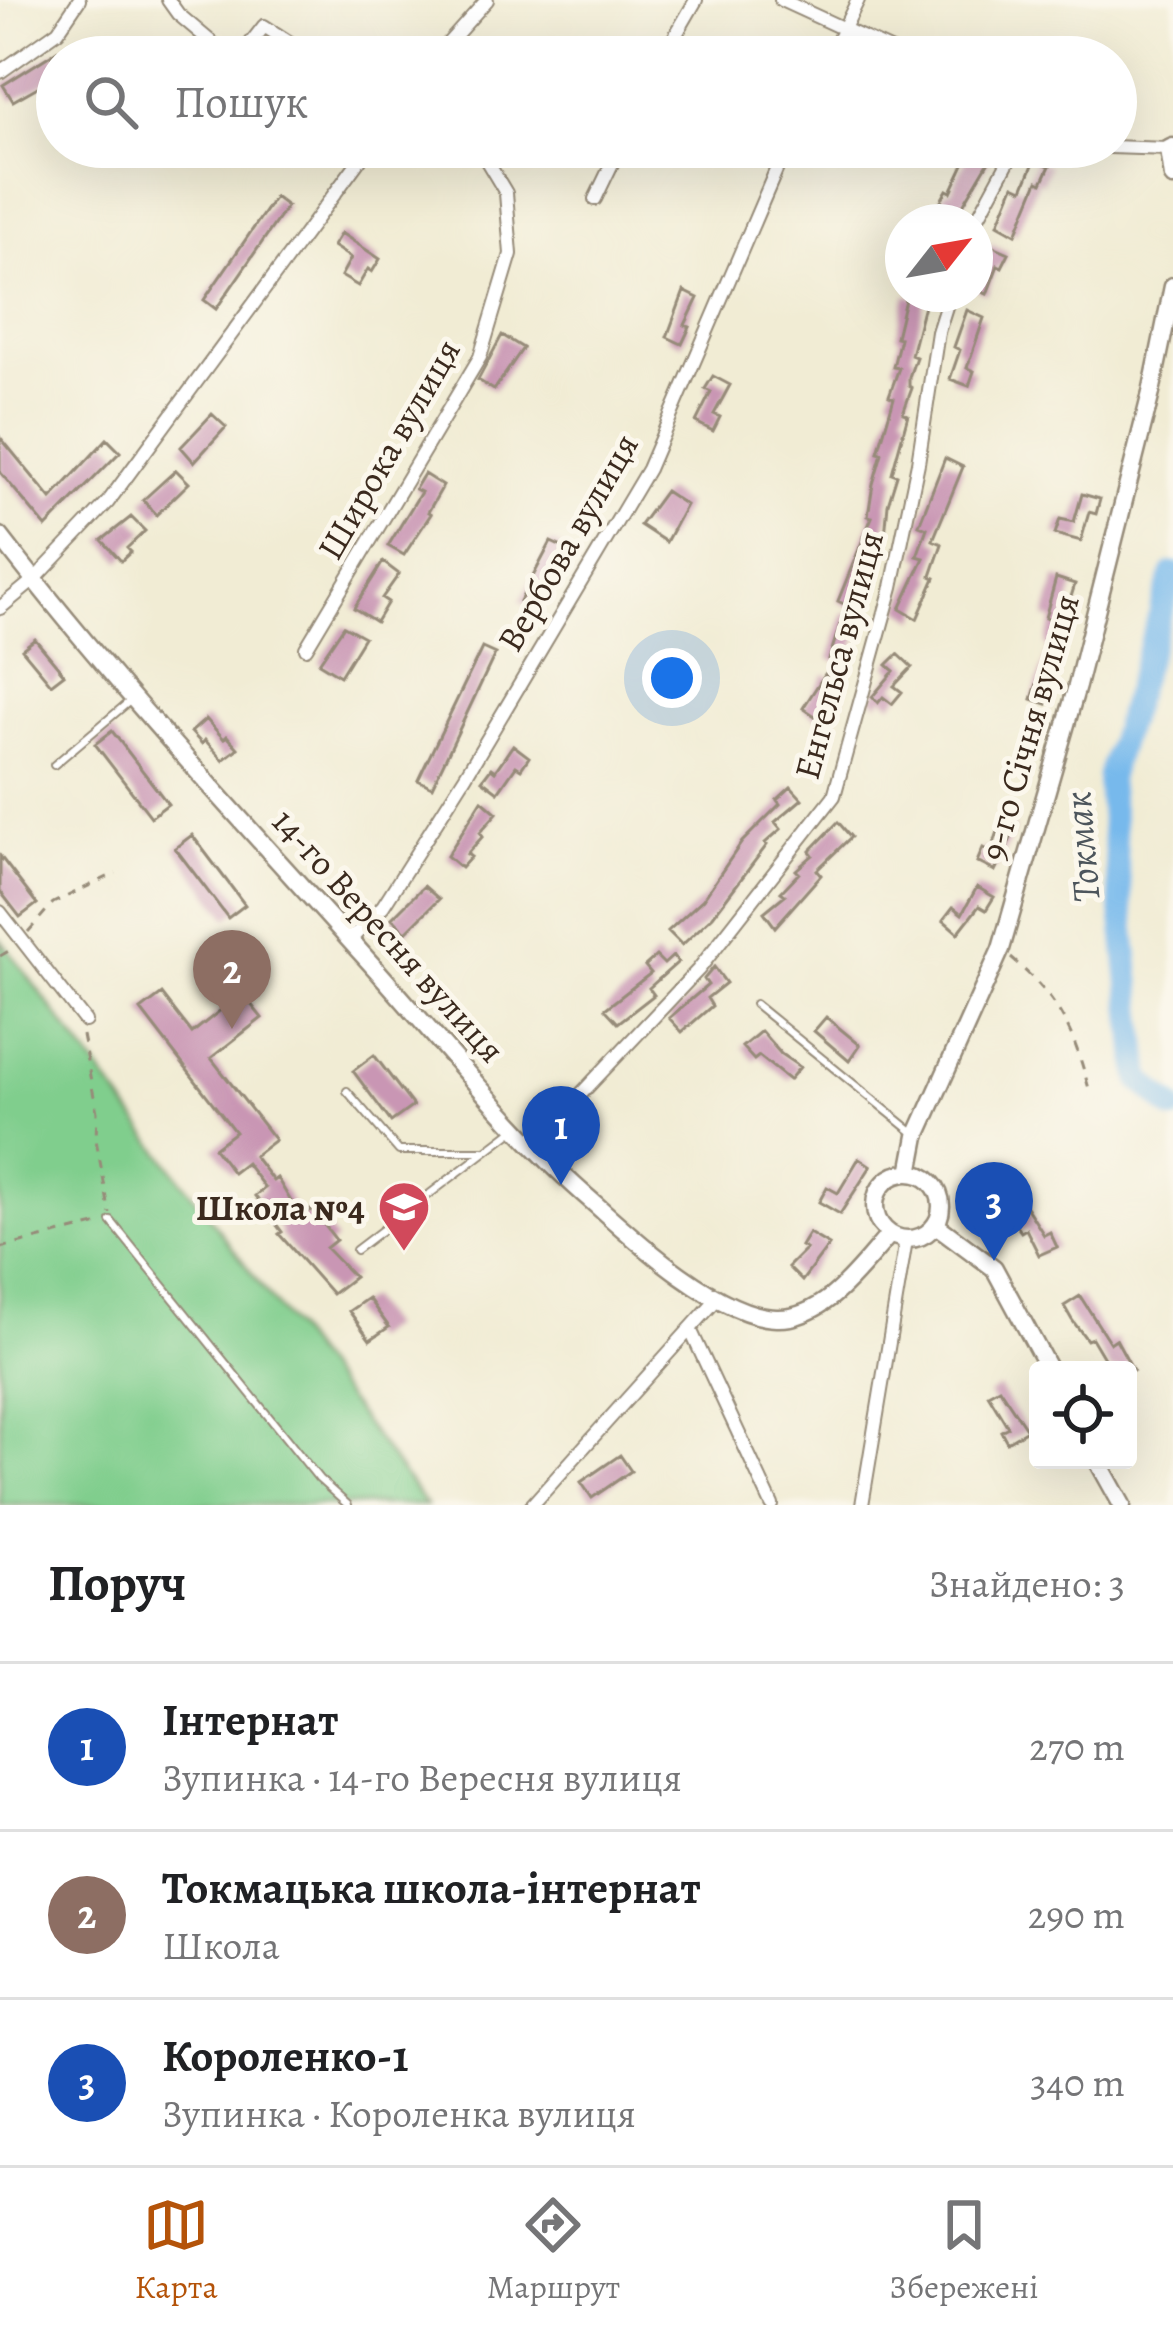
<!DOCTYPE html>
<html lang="uk">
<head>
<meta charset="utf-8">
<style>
  body { margin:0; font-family:Alegreya,serif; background:#f6f6f6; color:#202124 }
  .controls { position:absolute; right:36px; bottom:36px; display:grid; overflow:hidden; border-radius:12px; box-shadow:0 12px 48px #0002 }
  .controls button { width:108px; height:108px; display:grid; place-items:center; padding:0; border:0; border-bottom:3px solid #e0e0e0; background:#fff; color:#202124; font:60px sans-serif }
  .compass { position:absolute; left:885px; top:204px; width:108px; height:108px; border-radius:50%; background:#fff; box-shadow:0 12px 48px #0002; rotate:59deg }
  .you { position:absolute; left:672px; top:678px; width:42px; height:42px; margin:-30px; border:9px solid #fff; border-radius:50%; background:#1a73e8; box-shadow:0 0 0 18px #1a73e833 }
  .badge { display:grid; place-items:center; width:78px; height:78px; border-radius:50%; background:#b45309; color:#fff; font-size:39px; font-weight:700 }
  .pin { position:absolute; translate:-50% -99px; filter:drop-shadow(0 3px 6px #0008) }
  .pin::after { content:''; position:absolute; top:63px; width:42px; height:36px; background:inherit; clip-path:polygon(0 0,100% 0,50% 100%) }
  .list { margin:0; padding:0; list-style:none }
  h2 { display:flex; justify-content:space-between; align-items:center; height:156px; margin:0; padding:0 48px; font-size:51px }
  h2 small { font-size:39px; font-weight:400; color:#757577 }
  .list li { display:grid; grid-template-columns:78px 1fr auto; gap:36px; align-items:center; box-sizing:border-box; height:168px; padding:0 48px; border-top:3px solid #e0e0e0 }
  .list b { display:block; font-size:45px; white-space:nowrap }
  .list p { margin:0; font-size:39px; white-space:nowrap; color:#757577 }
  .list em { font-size:39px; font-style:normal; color:#757577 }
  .icon { flex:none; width:66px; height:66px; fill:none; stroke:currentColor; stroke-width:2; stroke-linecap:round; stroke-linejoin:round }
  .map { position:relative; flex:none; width:1173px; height:1505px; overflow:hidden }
  .search { position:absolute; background:#fff; box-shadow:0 12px 48px #0002; left:36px; right:36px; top:36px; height:132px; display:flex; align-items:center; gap:30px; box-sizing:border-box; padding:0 42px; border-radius:66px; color:#757577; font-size:45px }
  .sheet { height:660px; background:#fff }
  nav { display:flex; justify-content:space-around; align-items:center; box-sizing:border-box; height:168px; border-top:3px solid #e0e0e0; background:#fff; font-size:33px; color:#757577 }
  nav a { display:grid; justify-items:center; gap:6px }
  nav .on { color:#b45309 }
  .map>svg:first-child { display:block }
</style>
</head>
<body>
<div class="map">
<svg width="1173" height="1505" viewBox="0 0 1173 1505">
  <rect width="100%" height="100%" fill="#fbf7ec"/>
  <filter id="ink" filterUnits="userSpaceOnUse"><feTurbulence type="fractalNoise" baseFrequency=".00833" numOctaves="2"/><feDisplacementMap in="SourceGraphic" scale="24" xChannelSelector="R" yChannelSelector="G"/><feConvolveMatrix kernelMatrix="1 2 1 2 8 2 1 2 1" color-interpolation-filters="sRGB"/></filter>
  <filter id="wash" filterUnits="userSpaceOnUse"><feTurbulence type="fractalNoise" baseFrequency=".004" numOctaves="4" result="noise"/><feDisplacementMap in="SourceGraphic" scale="48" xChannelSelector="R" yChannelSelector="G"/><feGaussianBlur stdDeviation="2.7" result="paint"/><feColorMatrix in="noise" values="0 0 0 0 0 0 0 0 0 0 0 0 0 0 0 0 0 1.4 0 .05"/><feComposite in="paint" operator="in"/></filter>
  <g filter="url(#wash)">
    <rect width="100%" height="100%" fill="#f1ecd4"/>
    <!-- green -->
    <path fill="#80ce8d" stroke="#5e7c56" stroke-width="3" d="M0,939L426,1505H0Z"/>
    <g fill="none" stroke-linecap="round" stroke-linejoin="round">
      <!-- river -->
      <path stroke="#77b9ec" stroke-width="24" d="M1173,574L1108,779L1140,1079L1173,1109"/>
    </g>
    <g id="blocks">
      <!-- building -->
      <path fill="#c996b4" d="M57,51V76L13,101L3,85Z
        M972,147L992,156L953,222H934L939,204L947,190L951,192Z
        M1035,160L1050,166L1042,183L1038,181L1016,234L998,224L1014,185L1023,189Z
        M275,197L287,206L216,309L204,300Z
        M341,233L380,259L372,272L368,269L358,286L341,276L351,258L333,246Z
        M991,245L1009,253L1002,267L998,265L987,294L975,289V272Z
        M684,291L698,298L685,325L690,327L682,344L667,337Z
        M906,295L925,301L911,355L916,357L909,377V386L912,388L903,413L908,415L892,473L897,475L888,504L885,536L852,608L838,601L872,517L868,516L873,484L882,453L878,452L894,398L889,396L899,368L893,367L900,338L896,337Z
        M967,310L984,318L967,368L974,371L969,386L950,379L960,350L954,347Z
        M502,335L523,348L494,390L478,380Z
        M713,376L730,385L714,414L720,417L713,431L696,422L711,392L705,389Z
        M212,414L226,427L194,462L181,447Z
        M0,437L51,499L107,439L120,452L46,527L0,472Z
        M945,458L963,467L933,540L942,544L931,576L935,578L917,619L900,609L924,558L917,556L927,528L919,525Z
        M176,470L189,483L156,515L143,500Z
        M424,474L443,486L428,512L431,514L404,555L388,546L421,492L415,489Z
        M665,491L686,505L666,542L640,525Z
        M1082,494L1100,499L1096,514L1089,512L1081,541L1055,534L1060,519L1074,522Z
        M131,517L145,531L127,548L131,552L121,561L102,540Z
        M551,542L564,548L534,608L520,601Z
        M383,562L399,574L382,598L388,602L376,622L354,608Z
        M1056,578L1075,584L1061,629L1066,630L1056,663L1060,664L1047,704L1032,699L1049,646L1045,645L1053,620L1045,618Z
        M844,612L863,619L848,665L829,659Z
        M344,626L364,637L340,676L319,663Z
        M35,639L64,674L51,684L22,649Z
        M482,648L495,654L432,787L418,780Z
        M898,654L912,667L894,686L902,692L892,704L883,697L878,703L872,697L894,671L887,665Z
        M825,674L841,684L827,705L833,709L824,722L803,708Z
        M206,719L224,739L227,736L238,748L223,760L205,740L202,744L191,732Z
        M112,731L168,804L151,817L95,744Z
        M513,745L529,757L521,769L516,766L498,792L482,780L491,768L495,771Z
        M791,787L802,799L775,822L781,829L765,843L767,845L713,916L682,945L668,931L703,899L742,842L780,804L777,800Z
        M482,800L497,813L480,832L483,836L467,854L471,857L461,868L447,856Z
        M838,822L851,837L817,870L821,875L775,927L764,912L785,895L781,892L799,873L796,870L813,855L810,851Z
        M1001,823L1016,828L995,871L977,862L983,848L991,852Z
        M192,835L245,905L228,918L175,848Z
        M0,856L37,904L20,917L0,891Z
        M424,886L439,899L406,932L392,918Z
        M977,887L994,897L986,910L979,906L958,933L943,920L953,907L962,914Z
        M656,956L664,964L673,956L678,962L649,988L654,995L618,1023L605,1009L651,973L645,966Z
        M714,967L726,983L707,998L712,1006L682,1032L669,1018L708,985L704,979Z
        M242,993L262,1018L211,1058L275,1140L254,1156L273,1181L277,1178L301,1218L312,1209L336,1240L326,1248L354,1277L332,1294L279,1234L282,1232L255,1196L265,1188L246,1163L233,1173L214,1148L235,1132L141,1010L162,994L192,1033Z
        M826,1017L860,1045L849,1061L814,1031Z
        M761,1031L781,1054L800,1067L789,1080L759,1056L754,1060L742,1047Z
        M374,1055L413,1106L391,1122L353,1071Z
        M859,1158L871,1166L840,1214L819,1202L827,1187L838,1193Z
        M1013,1186L1044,1235L1050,1232L1057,1247L1039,1255L1026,1229L1021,1232L996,1196Z
        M809,1233L829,1245L802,1281L788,1267L806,1249L801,1246Z
        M1080,1296L1110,1343L1116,1339L1133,1370H1111L1092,1338L1087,1340L1072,1320L1064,1306Z
        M368,1298L389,1327L370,1340L349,1311Z
        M999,1388L1027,1430L1007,1442L1001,1431L1008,1427L988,1394Z
        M620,1455L631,1471L592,1498L581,1482Z"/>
    </g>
  </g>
  <g filter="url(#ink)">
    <use href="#blocks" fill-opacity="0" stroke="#968b79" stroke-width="3"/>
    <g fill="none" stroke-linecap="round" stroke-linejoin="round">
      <!-- lane casing -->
      <g stroke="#968b79" stroke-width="10">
        <path id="lane" d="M54,765L131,700
          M755,1004L914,1133
          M347,1091L399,1151H483
          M111,1221L319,1479L348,1505
          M356,1250L515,1129"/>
      </g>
      <!-- street casing -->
      <g stroke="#968b79" stroke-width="16">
        <path id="street" d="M168,0L178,14L229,57
          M781,0L905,57
          M240,57L264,26L312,57
          M436,57L487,0
          M663,57L696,0
          M830,57L858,0
          M0,72L58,31L79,0
          M1110,147L1169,149
          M595,199L620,147
          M975,223L1016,147
          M0,608L34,580L108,502L369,147
          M306,648L480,357L511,254L506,193L485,158L465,147
          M0,912L85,1021
          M350,940L383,906L466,775L648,469L786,147
          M531,1140L563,1113L698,970L834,796L892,587L918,463L938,332L950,294
          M690,1329L772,1505
          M532,1505L716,1300
          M862,1505L906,1240"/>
      </g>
      <!-- secondary casing -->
      <g stroke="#968b79" stroke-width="21">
        <path id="secondary" d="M1173,147L1169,149L1173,177
          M0,536C113,683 240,818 364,956C439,1038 510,1131 594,1203C636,1241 718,1316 776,1318C825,1320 860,1267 890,1234
          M875 1206a33 33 0 1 1 66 0a33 33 0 1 1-66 0Z
          M910,1173L917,1136L1001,949L1077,686L1151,393L1173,286
          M936,1225L994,1268L1049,1370
          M1097,1460L1122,1505"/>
      </g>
      <!-- path -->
      <path stroke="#968b79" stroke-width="3" stroke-dasharray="9 9" stroke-linecap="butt" d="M28,932L53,903L116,873
        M0,956L14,948
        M1011,958C1059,999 1073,1029 1089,1089
        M82,1035L97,1112L96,1140L110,1214
        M0,1248L104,1223"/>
      <!-- lane -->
      <use href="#lane" stroke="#fff" stroke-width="6"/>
      <!-- street -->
      <use href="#street" stroke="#fff" stroke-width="12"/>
      <!-- secondary -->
      <use href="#secondary" stroke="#fff" stroke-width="16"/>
    </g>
  </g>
  <!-- icons -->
  <defs>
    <g id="school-pin" transform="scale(2.7)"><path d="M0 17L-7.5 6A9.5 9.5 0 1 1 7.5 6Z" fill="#d1495b" stroke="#fbf7ec"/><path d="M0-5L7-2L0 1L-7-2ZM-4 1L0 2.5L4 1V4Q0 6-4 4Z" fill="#fff"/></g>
  </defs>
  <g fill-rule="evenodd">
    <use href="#school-pin" x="404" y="1207"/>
  </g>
  <g text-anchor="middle" stroke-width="10" stroke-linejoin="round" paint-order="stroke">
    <!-- street labels -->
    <g font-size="36" fill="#3b2a1e" stroke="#fbf7ec">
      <text transform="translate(388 449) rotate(-60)" y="13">Широка вулиця</text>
      <text transform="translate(567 542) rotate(-60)" y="13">Вербова вулиця</text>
      <text transform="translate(838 655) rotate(-75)" y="13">Енгельса вулиця</text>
      <text transform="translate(1029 727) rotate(-74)" y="13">9-го Січня вулиця</text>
      <text transform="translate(389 935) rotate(48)" y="13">14-го Вересня вулиця</text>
    </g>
    <!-- poi labels -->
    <g font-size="36" font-weight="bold" fill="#3b2a1e" stroke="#fbf7ec" text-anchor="end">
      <text x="365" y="1220">Школа №4</text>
    </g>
    <!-- water labels -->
    <g font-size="39" font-style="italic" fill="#4d555c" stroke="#fbf7ec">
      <text transform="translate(1081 847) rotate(-95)" y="14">Токмак</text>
    </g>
  </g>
</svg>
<div class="controls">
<button><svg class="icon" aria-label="locate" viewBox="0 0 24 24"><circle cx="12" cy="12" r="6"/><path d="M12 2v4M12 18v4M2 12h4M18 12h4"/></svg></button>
</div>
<svg class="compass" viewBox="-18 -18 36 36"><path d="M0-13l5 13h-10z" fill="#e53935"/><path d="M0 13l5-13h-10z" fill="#757577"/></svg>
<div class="you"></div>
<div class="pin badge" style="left:561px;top:1185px;background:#1a4fb4">1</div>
<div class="pin badge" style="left:232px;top:1029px;background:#8d6e63">2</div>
<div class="pin badge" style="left:994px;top:1261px;background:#1a4fb4">3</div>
<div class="search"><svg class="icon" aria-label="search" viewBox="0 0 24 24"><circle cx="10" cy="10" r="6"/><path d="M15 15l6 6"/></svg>Пошук</div>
</div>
<section class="sheet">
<h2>Поруч<small>Знайдено: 3</small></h2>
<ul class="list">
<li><span class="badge" style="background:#1a4fb4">1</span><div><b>Інтернат</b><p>Зупинка · 14-го Вересня вулиця</p></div><em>270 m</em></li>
<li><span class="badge" style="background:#8d6e63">2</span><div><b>Токмацька школа-інтернат</b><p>Школа</p></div><em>290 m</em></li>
<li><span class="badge" style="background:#1a4fb4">3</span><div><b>Короленко-1</b><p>Зупинка · Короленка вулиця</p></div><em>340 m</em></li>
</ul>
</section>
<nav>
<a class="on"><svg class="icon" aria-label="map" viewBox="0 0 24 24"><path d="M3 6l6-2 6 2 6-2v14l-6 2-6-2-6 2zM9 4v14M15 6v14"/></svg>Карта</a>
<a><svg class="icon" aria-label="directions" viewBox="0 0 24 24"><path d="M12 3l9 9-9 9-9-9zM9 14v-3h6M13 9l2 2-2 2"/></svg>Маршрут</a>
<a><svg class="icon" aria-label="saved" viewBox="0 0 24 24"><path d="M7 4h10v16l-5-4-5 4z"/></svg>Збережені</a>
</nav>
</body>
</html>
